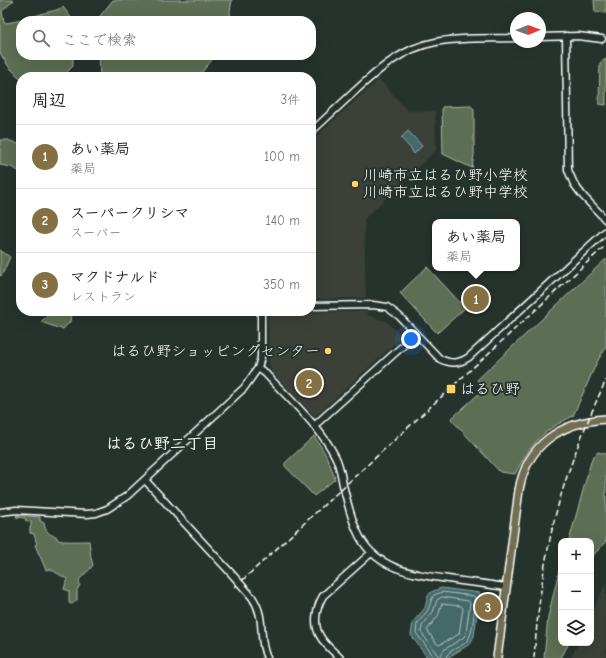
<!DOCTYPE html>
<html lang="ja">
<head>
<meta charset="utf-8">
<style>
  body { margin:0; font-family:"Comic Neue","Klee One",sans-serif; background:#f6f6f6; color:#202124 }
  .controls { position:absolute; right:12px; bottom:12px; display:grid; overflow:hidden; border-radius:8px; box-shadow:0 4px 16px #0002 }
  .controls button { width:36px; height:36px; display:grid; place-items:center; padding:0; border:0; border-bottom:1px solid #e0e0e0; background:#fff; color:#202124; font:20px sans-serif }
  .compass { position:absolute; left:510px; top:12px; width:36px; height:36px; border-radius:50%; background:#fff; box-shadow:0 4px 16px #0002; rotate:89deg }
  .you { position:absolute; left:411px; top:339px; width:14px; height:14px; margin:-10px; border:3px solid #fff; border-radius:50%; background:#1a73e8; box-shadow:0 0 0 6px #1a73e833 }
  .badge { display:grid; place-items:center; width:26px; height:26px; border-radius:50%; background:#847042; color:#fff; font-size:13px; font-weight:700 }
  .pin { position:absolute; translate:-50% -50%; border:2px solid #fff; box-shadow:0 1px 4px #0006 }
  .popup { position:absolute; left:432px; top:219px; width:88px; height:52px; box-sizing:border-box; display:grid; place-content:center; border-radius:8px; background:#fff; filter:drop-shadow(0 1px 3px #0005); font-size:13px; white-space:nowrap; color:#757577 }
  .popup b { font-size:15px; color:#202124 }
  .popup::after { content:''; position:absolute; left:50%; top:100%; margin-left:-8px; border:8px solid transparent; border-top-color:#fff }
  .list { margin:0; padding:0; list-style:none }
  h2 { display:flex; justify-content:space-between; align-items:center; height:52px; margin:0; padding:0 16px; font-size:17px }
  h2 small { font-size:13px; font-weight:400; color:#757577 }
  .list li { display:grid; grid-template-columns:26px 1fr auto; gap:12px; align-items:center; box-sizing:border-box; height:64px; padding:0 16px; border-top:1px solid #e0e0e0 }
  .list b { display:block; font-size:15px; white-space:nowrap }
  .list p { margin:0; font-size:13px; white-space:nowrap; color:#757577 }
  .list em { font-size:13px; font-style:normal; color:#757577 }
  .icon { flex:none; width:22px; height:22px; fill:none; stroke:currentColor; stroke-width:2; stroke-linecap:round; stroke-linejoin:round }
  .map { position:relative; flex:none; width:606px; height:658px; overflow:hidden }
  .search { position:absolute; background:#fff; box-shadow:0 4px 16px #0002; left:16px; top:16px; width:300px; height:44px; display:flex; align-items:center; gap:10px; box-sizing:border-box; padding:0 14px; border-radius:16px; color:#757577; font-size:15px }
  .panel { position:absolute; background:#fff; box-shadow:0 4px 16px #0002; left:16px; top:72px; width:300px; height:244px; border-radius:16px }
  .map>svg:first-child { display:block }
</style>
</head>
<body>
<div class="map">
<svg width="606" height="658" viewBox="0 0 606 658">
  <rect width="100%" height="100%" fill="#26332d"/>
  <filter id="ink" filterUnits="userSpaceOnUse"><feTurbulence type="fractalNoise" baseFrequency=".025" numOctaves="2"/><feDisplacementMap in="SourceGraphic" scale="8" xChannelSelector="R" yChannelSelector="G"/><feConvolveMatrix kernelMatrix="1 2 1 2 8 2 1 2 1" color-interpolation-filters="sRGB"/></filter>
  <g filter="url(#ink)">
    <!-- built -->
    <path fill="#3a4038" d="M379,79L408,111H435L436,150L364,219L366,298L311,299V141Z
      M367,311V315L386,321L401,335V338L316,416L313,415L272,372L269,364L268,316L271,313Z
      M606,581V658H571L578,643H591V615Z"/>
    <!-- green -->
    <path fill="#5b6e52" stroke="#adb6a8" d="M0,0H14L2,11L4,23C18,22 31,17 44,13C51,11 56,11 63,7L72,19L71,21H21V55H73V66L62,77H21V79L9,67L0,53Z
      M113,0H232L230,11L231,21H96Z
      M594,0H606V13L595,12Z
      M99,55H216L198,77H100Z
      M606,59V105L599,104L600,63Z
      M471,106L474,109V155L472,168L443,154L442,107Z
      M0,140H8L21,145V172L11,167L0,165Z
      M0,250L10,257L2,275L0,276Z
      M606,259V346L596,364L573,416C542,431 531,443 515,474L500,472L451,419L484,389L477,380Z
      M427,267L465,308L437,333L400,293Z
      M46,311H68L71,315L70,322L63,329L58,328L41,322L48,315Z
      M314,436C324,450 330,462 335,479L314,496L285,466V463Z
      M598,452L606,454V541L591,558V541H569L592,458Z
      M17,515L40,517V521L44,523C45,531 49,535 56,536L58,540C62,542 82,541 89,541L91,558L93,565C89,571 84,574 79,580L80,585L77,590V600L72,604L69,603V591L64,589L67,579L50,569L46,570L35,545L37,544L34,534L30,533V527L31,526V521H26L25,518L16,517Z
      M559,571L561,572V643H568V645L561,658H544L548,617Z"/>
    <!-- water -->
    <path fill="#446967" stroke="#8fa5a4" d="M408,131L422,146L414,154L412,151V150L401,138Z
      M441,588L480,593L474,636L470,644L447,658H435L426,656L411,635L413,622L425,608L428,596L431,592Z"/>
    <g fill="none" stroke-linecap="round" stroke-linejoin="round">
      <!-- shore -->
      <path stroke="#b4c3c2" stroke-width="1" d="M442,597L468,601L470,603L466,633L463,638L445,649L439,657L421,632L422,626L433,612L437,600Z
        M442,604L461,606L463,608L459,634L439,645L436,643L427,630L438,616Z
        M432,658V654L416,633L417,624L428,610L432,598L434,595L442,592L474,596L475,598C474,609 474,633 467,641C462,648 447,649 446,658"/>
      <!-- minor casing -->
      <g stroke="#fff" stroke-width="9">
        <path id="minor" d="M566,36L568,170L574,184L583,196L606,220
          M540,37L578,36L602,39
          M311,132C325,119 340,105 354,92C378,70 402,48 436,42C462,37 490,39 516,38
          M311,306L373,305L387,307L399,316L440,359C451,364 459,364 469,357L606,231
          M258,368L265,373C287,397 320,426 335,456C340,465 341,475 343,485C347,500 350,516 357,531C373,569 412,574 448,579C468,582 487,584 506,587
          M314,426L416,334
          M145,480L230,572
          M0,512L16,510L87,514L96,513L107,509L127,496L244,388L258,368L261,357V311
          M252,597C267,619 257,637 267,658
          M340,658C333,651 324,644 320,636C313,624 316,608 323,596L371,553"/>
      </g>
      <!-- major casing -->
      <g stroke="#fff" stroke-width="10">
        <path id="major" d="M497,658L519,490C527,444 561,422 606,419"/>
      </g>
      <!-- minor -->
      <use href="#minor" stroke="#26332d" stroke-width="6"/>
      <!-- major -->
      <use href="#major" stroke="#726e52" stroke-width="7"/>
      <!-- rail -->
      <path stroke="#fff" stroke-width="1.5" stroke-dasharray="6 3" stroke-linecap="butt" d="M235,587L606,245
        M534,658C537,620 541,581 549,544C560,487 582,432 606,380"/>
      <!-- minor-bridge casing -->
      <g stroke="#fff" stroke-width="9" stroke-linecap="butt">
        <path id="minor-bridge" d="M230,572L252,597"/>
      </g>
      <!-- minor-bridge -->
      <use href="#minor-bridge" stroke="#26332d" stroke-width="6"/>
    </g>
  </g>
  <!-- markers -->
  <g fill="#ffd166" stroke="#26332d" stroke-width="1.5">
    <circle cx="355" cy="184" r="4"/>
    <circle cx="328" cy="351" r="4"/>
    <rect x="446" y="384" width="10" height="10" rx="2"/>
  </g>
  <g text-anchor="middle" stroke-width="4" stroke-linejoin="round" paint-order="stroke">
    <!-- poi labels -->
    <g font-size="15" fill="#fff" stroke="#26332d" text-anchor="start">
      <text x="363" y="180">川崎市立はるひ野小学校<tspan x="363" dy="17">川崎市立はるひ野中学校</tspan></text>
      <text x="320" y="356" text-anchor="end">はるひ野ショッピングセンター</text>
      <text x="460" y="394">はるひ野</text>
    </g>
    <!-- neighbourhood labels -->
    <g font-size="16" font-weight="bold" fill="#fff" stroke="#26332d">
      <text x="162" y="449">はるひ野二丁目</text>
    </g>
  </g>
</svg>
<div class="controls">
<button>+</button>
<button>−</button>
<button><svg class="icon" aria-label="layers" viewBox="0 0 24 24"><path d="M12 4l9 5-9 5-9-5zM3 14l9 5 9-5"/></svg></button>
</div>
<svg class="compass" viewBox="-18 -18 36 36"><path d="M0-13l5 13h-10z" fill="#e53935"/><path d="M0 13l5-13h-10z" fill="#757577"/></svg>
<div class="you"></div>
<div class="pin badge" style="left:476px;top:299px">1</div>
<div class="popup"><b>あい薬局</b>薬局</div>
<div class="pin badge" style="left:309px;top:383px">2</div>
<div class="pin badge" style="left:488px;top:607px">3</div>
<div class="search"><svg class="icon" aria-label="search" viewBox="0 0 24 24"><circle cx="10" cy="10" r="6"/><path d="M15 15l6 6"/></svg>ここで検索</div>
<section class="panel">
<h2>周辺<small>3件</small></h2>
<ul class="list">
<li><span class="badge">1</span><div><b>あい薬局</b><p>薬局</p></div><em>100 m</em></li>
<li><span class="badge">2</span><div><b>スーパークリシマ</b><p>スーパー</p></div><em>140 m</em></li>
<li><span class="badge">3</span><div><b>マクドナルド</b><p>レストラン</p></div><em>350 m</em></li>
</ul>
</section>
</div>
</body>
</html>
